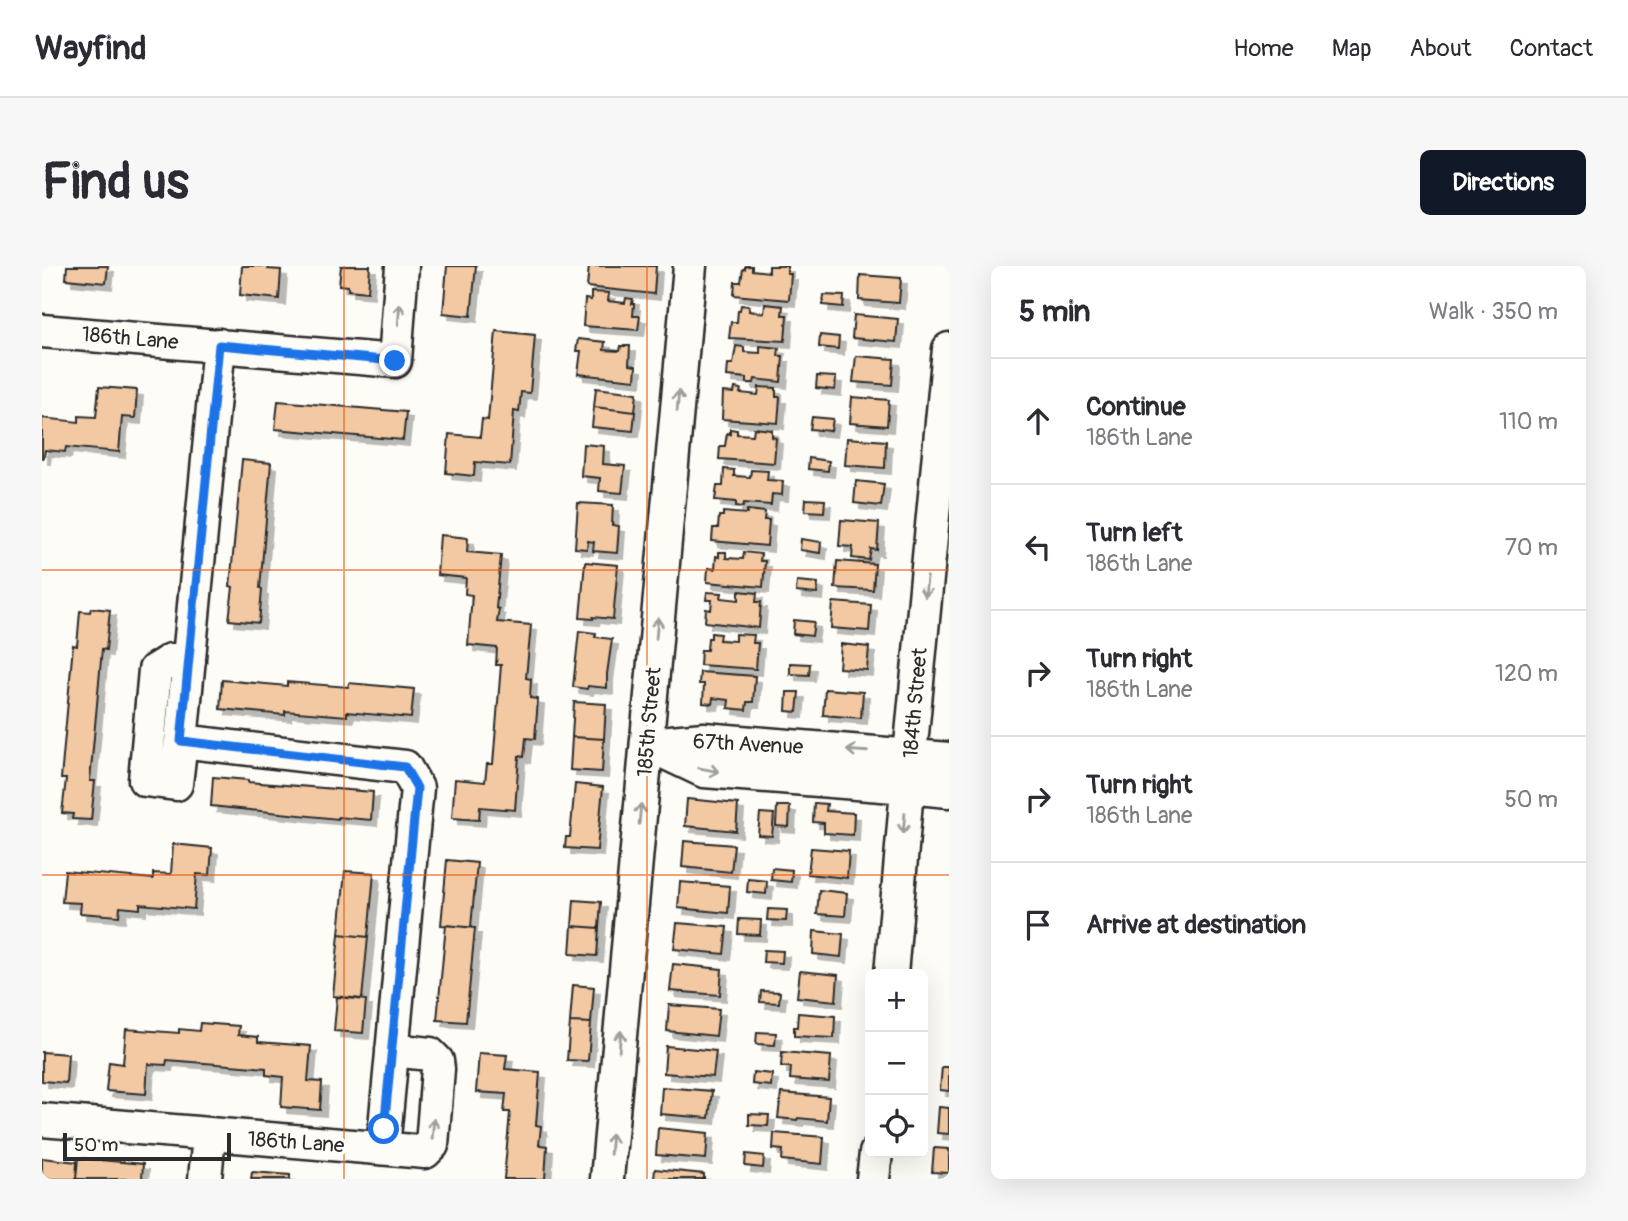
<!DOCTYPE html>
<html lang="en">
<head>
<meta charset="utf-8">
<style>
  body { margin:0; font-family:Pangolin,sans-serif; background:#f7f7f7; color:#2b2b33 }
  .controls { position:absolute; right:21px; bottom:21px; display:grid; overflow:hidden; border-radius:10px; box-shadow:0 7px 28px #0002 }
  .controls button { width:63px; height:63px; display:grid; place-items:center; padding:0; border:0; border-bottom:2px solid #e1e1e2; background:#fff; color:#2b2b33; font:35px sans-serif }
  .scale { position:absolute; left:21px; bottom:18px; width:168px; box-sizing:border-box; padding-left:7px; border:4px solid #2b2b2b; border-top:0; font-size:19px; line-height:24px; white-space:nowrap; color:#2b2b2b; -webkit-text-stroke:5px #fdfcf7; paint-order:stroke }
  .stop { position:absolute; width:21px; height:21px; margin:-16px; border:5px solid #1a73e8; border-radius:50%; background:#fff }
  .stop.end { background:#1a73e8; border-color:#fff; box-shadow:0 2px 7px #0008 }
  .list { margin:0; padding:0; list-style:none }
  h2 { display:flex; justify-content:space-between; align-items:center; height:91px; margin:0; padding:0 28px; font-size:30px }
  h2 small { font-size:23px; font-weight:400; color:#7c7c81 }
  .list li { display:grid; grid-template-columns:46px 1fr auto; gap:21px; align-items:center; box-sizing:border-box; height:126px; padding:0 28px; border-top:2px solid #e1e1e2 }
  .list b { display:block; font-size:26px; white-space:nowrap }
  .list p { margin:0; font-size:23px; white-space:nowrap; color:#7c7c81 }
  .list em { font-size:23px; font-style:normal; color:#7c7c81 }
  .icon { flex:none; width:38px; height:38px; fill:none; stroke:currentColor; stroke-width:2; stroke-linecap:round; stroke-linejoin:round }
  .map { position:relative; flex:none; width:907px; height:913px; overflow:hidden; border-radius:10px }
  header { display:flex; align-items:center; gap:42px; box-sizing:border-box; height:98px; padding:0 35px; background:#fff; border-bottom:2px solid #e1e1e2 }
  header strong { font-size:33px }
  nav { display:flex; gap:38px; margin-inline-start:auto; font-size:24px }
  .intro { display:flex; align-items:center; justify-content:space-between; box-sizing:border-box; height:168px; padding:0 42px }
  h1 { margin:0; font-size:49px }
  .button { padding:18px 32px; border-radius:10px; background:#111827; color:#fff; font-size:24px; font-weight:700 }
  main { display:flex; gap:42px; padding:0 42px }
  aside { flex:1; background:#fff; border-radius:10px; box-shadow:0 7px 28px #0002 }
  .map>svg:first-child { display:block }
</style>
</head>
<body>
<header>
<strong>Wayfind</strong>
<nav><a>Home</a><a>Map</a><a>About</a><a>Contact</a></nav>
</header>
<div class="intro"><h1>Find us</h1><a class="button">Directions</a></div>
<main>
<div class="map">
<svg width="907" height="913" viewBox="0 0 907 913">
  <defs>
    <filter id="shadow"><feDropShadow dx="6" dy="6" stdDeviation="0" flood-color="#0004"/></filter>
  </defs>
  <rect width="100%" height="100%" fill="#fdfcf7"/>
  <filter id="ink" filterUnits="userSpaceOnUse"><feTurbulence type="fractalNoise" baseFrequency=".0143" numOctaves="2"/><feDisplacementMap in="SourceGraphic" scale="14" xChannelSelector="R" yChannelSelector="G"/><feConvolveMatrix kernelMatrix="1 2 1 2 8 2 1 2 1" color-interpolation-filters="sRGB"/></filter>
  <g filter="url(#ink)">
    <!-- building -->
    <path fill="#f2c9a2" stroke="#2b2b2b" stroke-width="2" filter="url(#shadow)" d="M25,0H66L64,17L24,13Z
      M200,0H227L226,3L239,4L237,33L198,29Z
      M299,0H328L326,26L306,24V20L297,19Z
      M405,0H434L429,50L401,47Z
      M547,0H614L612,28L545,21Z
      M703,0H710V4L727,6V0H745V8H749L747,34L692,29L693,16H699L701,3H703Z
      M818,9L859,12L857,37L817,34Z
      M549,26L567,27L566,35L583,37L584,32L591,33L590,38H592L591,50H598L596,64L541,60L543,33L549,34Z
      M782,29L802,30L801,41L781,39Z
      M723,38L741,40L740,49H745L743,75L687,72L689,56H695L696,44H698L699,39L707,40V45L722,47Z
      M812,49L856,53L854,76L810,72Z
      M454,65L493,69L488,127L479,126L477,146L472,145L468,199L433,196L432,210L404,207L407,168L438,171L440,153L446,154Z
      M778,69L797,71L796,83L777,81Z
      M536,73L563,76L562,84L578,85L579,80H588L587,99L594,100L593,114L536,108L539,85H534Z
      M694,80L702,81V86L718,87V80L737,82L736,90H741L739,116L713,113L712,117H705V112L685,110L686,98H691Z
      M814,90L852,93L850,119L811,116Z
      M775,110L794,111L793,124L774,122Z
      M57,121L95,124L93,152L80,151L77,186L24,181L23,186L3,184L2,192H0V152L37,156V150L54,151Z
      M717,121L734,122V131H738L736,157L680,153L681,126L692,127L693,122L699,123L698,127L716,129Z
      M554,122L595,127L593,146L552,141Z
      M810,131L847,134L845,160L808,157Z
      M236,135L364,146L361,174L233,163Z
      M552,141L593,146L591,165L550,161Z
      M770,151L791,153L789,165L768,163Z
      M712,162L730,164V171L734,172L732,197L677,193L678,180H683L685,167L688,168V163L695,164V168L711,169Z
      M805,172L844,175L843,202L803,199Z
      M541,178L562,180L561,198L583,200L580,227L557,225L558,212L539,210Z
      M767,192L787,195L786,205L766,203Z
      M200,194L229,197L218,322L220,323L217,357L187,354L191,321L188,320Z
      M682,203L692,204V210L708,211L709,204L726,205L725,214L741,215L740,229L730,228L729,239L702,237L701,241L694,240V236L673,234L675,220H681Z
      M814,215L842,218L839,240L812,237Z
      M764,233L783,234L782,246L763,245Z
      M536,237L571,239L570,259L577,260L575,287L551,285L552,276L546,275L545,283L533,282Z
      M705,244L723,246L722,254H727L725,280L670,275L671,262H676L677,250H681V246L705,248Z
      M799,254L837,257L835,284L829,283L827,294L810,292L811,281L797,280Z
      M398,269L426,272L425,286L459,289L454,342L457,343L455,356L489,359L484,412L489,413L488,432L496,433L493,473L484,472L482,491L477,490L473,544L438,541L437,554L410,552L413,513L443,516L445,498H451L459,399H454L455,382L426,379L430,329L423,328L424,312L395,309Z
      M759,273L779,276L778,287L758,284Z
      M677,286H684V292L701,293L702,286L719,288L718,295H723L721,321L665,316L666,302L673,303L674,290L677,291Z
      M795,295L833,298L831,324L793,322Z
      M543,296L576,299L571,353L551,351V353L538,352Z
      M755,315L776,317L775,328L754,326Z
      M697,325L715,327L714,336H719L717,362L663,356L664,343L669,344L670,334H664L665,326L680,327L679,332L697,334Z
      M791,336L829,339L827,365L789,362Z
      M49,342L68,344L64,384L60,383L48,515H53L49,554L30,553L31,548L20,547L24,513H19L31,379L35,380L38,345L48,346Z
      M752,354L772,356L770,370L751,368Z
      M537,365L554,367L553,371L570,373L565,408V422L546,420L545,423L531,421Z
      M669,367L678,368L677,374L693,375V368L712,369L711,377H716L714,403L658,399L659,384H665L666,372H669Z
      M799,378L827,381L825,404L797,402Z
      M748,397L768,398L767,409L748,408Z
      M658,406L713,410L711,436H705L704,444L686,442L687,434L671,432L670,438L661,437L662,418H657Z
      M180,414L245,420V416L306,421L307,417L372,423L369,452L305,446V450L243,445V449L178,443Z
      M783,423L821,426L819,452L781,449Z
      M745,426H757L755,446L744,445Z
      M532,436L564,438L562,473L530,471Z
      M530,471L562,473L560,506L528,504Z
      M171,511L206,514V516L331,526L329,554L296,551V553L169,540Z
      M533,518L561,521L555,584L523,582L524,571H528Z
      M645,533L696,538L694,565L643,560Z
      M772,537L785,538L784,545L812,547L811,569L782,567V557L771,556Z
      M735,540H748L747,561L734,560Z
      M718,547L732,548L730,570L716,569Z
      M642,575L692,579L689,606L640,601Z
      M131,578L170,582L168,609L155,608L152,643L98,638V643L78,641L77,650L38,647L39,637L20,636L23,605L111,613V607L129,608Z
      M769,582L807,585L805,612L766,608Z
      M405,594L435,597L429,661L399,659Z
      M730,602L750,604L749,616L729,614Z
      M303,605L332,607L326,671L297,668Z
      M706,613L725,615L724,628L705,626Z
      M638,616L688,620L686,647L636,642Z
      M777,624L805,627L803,650L775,648Z
      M532,634L559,636L557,662L530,660Z
      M726,643L745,644L744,655L725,654Z
      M697,653L719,654L718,669L696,668Z
      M635,657L685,661L682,688L632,683Z
      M404,659L433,662L424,756L395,754Z
      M530,660L557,662L555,690L528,688Z
      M772,665L801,668L799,691L771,688Z
      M297,668L326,671L320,733L291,730Z
      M722,684L741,685L740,697L721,696Z
      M631,698L680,703L678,729L628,725Z
      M758,705L796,709L794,735L755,731Z
      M531,719L552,721L549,757L528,756Z
      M719,725L738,726L737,737L718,736Z
      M295,731L324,734L321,767L292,765Z
      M627,739L677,743L674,770L625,765Z
      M756,747L793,750L792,772L752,770V761H755Z
      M528,756L549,757L546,795L525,794Z
      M158,757L197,760L196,769L216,771V776L269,780L266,815L280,816L278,844L239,841L241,811L224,809V802L125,794L124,799L106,798L104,828L64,825L67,796L81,798L84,763L137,767V763L157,765Z
      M715,766L734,767L733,779L714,778Z
      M624,780L674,785L671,811L622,807Z
      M0,786L26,788L24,817L0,815Z
      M740,786L789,790L787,816L748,813L749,801H739Z
      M437,787L465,789L463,803L498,806L494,859L499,860L497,879L505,880L503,913H462L468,846H462L464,828L434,826Z
      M900,801H907V825L898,824Z
      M711,806L730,808L729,820L710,818Z
      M620,821L670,825L667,852L618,848Z
      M739,827L787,831L785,855L756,852L755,854L736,852Z
      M897,841L907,842V868L895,867Z
      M707,848L727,849L726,860L707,859Z
      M616,862L666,867L664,893L614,889Z
      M732,867L782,871L780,898L740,894L741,884L731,883Z
      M892,882L907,883V907L890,906Z
      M704,888L722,890L721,902L703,900Z
      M0,892L35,896L34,913H0Z
      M36,892L101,898L100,913H34Z
      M613,903L662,908V913H612Z
      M210,906L248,909V913H209Z"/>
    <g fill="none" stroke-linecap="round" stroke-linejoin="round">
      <!-- minor casing -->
      <g stroke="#2b2b2b" stroke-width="37">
        <path id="minor" d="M0,65L353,95L360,0
          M147,395L129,394L113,404L103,514L134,518L139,475L177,79
          M139,475L363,501L375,522L341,882
          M605,478L662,505L865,521L907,525
          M606,478L662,473L907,493
          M849,708L868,489L907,83
          M0,854L383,886L390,879L396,803L395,795L388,788L350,784
          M163,913L167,869
          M565,913L648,0
          M831,913L834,887"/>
      </g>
      <!-- minor -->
      <use href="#minor" stroke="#fdfcf7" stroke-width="32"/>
    </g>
    <!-- one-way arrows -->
    <defs><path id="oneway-shaft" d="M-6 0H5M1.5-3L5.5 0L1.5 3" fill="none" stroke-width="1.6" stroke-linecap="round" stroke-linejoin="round" transform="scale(1.75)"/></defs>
    <g stroke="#9e9e9b">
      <use href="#oneway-shaft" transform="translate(357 48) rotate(-86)"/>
      <use href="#oneway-shaft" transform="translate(636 135) rotate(-85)"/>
      <use href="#oneway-shaft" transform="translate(884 321) rotate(96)"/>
      <use href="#oneway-shaft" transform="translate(615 362) rotate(-85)"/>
      <use href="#oneway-shaft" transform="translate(815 485) rotate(-176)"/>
      <use href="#oneway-shaft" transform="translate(667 504) rotate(11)"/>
      <use href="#oneway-shaft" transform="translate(598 548) rotate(-85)"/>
      <use href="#oneway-shaft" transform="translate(862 557) rotate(95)"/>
      <use href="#oneway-shaft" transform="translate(578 775) rotate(-85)"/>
      <use href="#oneway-shaft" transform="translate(391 863) rotate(-85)"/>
      <use href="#oneway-shaft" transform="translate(569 878) rotate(-85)"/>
    </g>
  </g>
  <g fill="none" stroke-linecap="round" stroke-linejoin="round" filter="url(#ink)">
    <!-- route -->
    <path stroke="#1a73e8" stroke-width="9" d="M342,863L375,522L363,501L139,475L177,79L353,95"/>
  </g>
  <!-- grid -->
  <path fill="none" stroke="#e8590c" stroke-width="2" stroke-opacity="0.55" d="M302,0V913M605,0V913M0,304H907M0,609H907"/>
  <g text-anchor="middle" stroke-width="7" stroke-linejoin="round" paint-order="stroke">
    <!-- street labels -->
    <g font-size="21" fill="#2b2b2b" stroke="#fdfcf7">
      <text transform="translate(88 72) rotate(5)" y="7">186th Lane</text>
      <text transform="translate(873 437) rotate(-85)" y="7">184th Street</text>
      <text transform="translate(607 456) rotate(-85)" y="7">185th Street</text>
      <text transform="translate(706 478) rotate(3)" y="7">67th Avenue</text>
      <text transform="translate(254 876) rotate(4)" y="7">186th Lane</text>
    </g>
  </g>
</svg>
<div class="controls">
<button>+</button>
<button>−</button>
<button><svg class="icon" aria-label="locate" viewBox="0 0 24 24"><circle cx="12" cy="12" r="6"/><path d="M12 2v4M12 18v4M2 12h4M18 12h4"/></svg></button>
</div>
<div class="scale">50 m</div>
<div class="stop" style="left:342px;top:863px"></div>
<div class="stop end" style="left:353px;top:95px"></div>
</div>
<aside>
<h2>5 min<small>Walk · 350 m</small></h2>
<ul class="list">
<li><svg class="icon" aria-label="ahead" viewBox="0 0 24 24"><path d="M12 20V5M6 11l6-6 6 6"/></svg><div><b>Continue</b><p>186th Lane</p></div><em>110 m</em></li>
<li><svg class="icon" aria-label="left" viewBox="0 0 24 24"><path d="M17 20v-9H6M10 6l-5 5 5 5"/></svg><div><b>Turn left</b><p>186th Lane</p></div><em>70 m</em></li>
<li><svg class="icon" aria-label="right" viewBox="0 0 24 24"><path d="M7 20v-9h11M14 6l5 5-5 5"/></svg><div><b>Turn right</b><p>186th Lane</p></div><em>120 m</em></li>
<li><svg class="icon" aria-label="right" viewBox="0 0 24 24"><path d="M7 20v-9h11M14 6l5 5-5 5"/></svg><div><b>Turn right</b><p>186th Lane</p></div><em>50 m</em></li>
<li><svg class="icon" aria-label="arrive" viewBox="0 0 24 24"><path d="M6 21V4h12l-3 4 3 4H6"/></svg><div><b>Arrive at destination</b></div></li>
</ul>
</aside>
</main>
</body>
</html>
